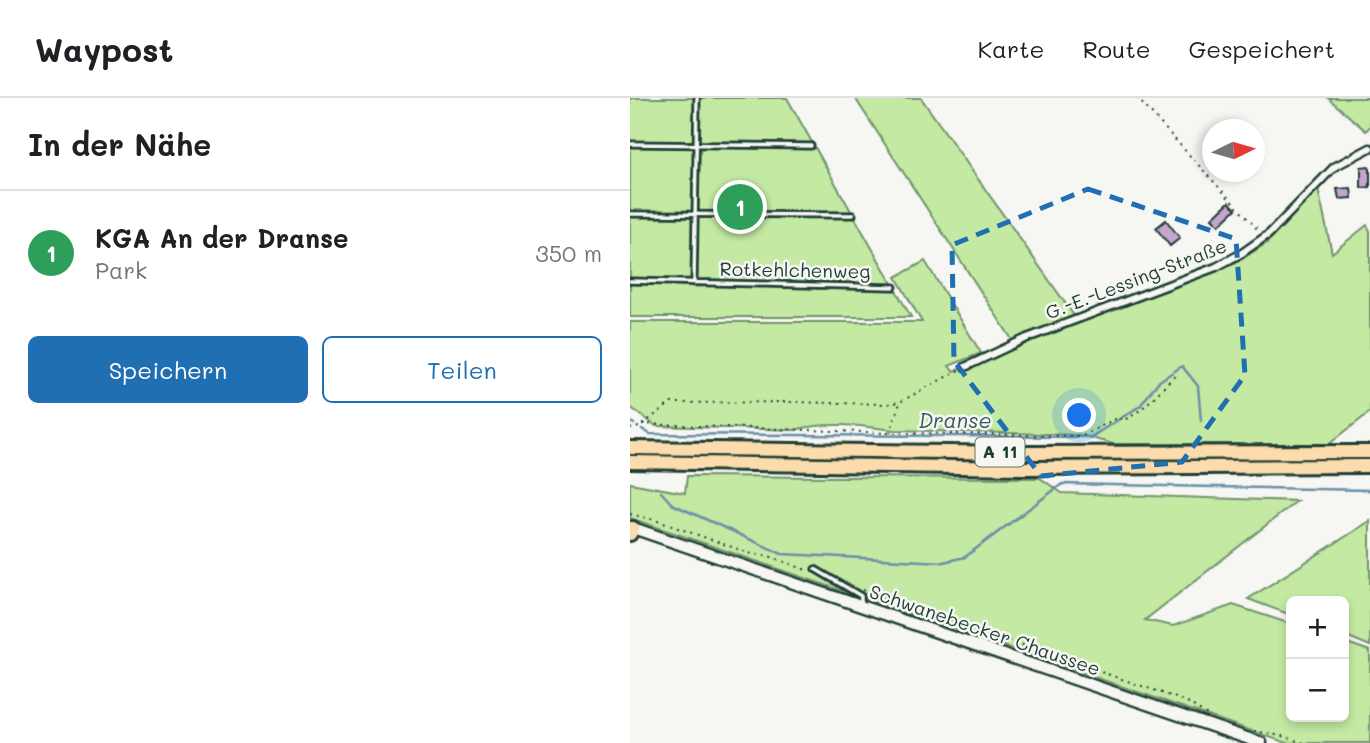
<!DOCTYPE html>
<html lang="de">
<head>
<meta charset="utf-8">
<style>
  body { margin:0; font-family:Mali,sans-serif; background:#f2f2f2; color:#202124 }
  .controls { position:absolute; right:21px; bottom:21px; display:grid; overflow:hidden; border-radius:10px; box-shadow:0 4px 10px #0003 }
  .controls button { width:63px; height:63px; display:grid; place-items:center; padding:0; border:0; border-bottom:2px solid #e0e0e0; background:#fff; color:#202124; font:35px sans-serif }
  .compass { position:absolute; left:572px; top:21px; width:63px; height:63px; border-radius:50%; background:#fff; box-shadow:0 4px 10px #0003; rotate:85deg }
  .you { position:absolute; left:450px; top:318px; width:24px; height:24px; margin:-18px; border:5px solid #fff; border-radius:50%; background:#1a73e8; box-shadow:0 0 0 10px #1a73e833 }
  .badge { display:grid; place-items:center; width:46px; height:46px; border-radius:50%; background:#1f6fb2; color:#fff; font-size:23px; font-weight:700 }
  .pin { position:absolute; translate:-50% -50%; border:4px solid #fff; box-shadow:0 2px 7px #0006 }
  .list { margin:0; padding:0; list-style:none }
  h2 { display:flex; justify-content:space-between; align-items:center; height:91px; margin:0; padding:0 28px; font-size:30px }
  h2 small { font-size:23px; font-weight:400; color:#757577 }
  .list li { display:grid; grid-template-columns:46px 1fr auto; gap:21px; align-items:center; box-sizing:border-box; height:126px; padding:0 28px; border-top:2px solid #e0e0e0 }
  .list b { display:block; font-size:26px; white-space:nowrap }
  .list p { margin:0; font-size:23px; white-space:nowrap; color:#757577 }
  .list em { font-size:23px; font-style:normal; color:#757577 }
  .actions { display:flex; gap:14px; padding:21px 28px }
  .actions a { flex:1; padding:16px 0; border:2px solid #1f6fb2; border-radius:10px; text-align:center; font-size:24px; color:#1f6fb2 }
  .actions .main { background:#1f6fb2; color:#fff }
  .map { position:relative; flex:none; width:740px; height:645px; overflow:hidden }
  header { display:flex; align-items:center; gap:42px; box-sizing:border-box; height:98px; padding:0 35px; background:#fff; border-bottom:2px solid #e0e0e0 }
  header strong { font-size:33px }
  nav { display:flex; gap:38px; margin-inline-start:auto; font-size:24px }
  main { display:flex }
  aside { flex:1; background:#fff }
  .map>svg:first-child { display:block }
</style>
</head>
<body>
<header>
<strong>Waypost</strong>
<nav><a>Karte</a><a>Route</a><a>Gespeichert</a></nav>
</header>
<main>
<aside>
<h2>In der Nähe<small></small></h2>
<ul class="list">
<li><span class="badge" style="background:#2e9e5b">1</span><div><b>KGA An der Dranse</b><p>Park</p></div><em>350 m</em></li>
</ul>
<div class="actions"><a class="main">Speichern</a><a>Teilen</a></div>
</aside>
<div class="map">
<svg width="740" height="645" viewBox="0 0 740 645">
  <rect width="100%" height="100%" fill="#f6f6f2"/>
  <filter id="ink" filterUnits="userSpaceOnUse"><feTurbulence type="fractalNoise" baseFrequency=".0143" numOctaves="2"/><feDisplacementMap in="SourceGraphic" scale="14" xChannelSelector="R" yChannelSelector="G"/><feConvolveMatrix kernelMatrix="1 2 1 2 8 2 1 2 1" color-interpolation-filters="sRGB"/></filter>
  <g filter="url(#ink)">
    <!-- green -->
    <path fill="#c3e9a3" stroke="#71936c" stroke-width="2" d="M0,0H157L281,219H0Z
      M225,0H291L445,219L383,243Z
      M698,0H740V28L736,33Z
      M688,91L702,155L737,127L740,133V314L699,346H483L450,337L264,332C232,328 197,323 165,332L26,328L0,309V224H292L266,179L295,163L351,255L319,268L323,273L607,164L637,145Z
      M57,378L410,380L432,395L667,403L515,522L543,528L603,507L661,526V619H714V544L740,553V645H657L0,420V385L55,395Z
      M740,423V548L714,537V503H661V517L618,501Z"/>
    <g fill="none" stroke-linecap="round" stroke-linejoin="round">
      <!-- stream -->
      <path stroke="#6a90a8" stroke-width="2.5" d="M0,323L4,326
        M12,331L20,336L461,339L510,308L528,284L552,268L568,288L571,323
        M31,394L42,406L152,456L313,464L335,459L432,386L740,392"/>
    </g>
    <!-- building -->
    <path fill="#c6a4ce" stroke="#1f3d34" stroke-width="2" d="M738,68L740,71V89L731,90V69Z
      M721,90L722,100L709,101L707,91Z
      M599,104L606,111L589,127L582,120Z
      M536,122L550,140L540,148L526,130Z"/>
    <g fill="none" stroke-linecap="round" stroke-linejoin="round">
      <!-- lane casing -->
      <g stroke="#1f3d34" stroke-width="9">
        <path id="lane" d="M0,46L181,48
          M0,116L223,117
          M0,183L264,189
          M64,185L67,0
          M185,471L231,498V507"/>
      </g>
      <!-- street casing -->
      <g stroke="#1f3d34" stroke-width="11">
        <path id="street" d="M335,269L397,240L586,169L612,155L639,136L704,69L740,50"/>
      </g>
      <!-- secondary casing -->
      <g stroke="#1f3d34" stroke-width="15">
        <path id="secondary" d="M0,429L631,645"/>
      </g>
      <!-- highway casing -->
      <g stroke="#1f3d34" stroke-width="18">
        <path id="highway" d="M0,350L395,355L740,354
          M0,364L394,370L740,368
          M0,436L3,430"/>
      </g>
      <!-- path -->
      <path stroke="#1f3d34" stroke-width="2" stroke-dasharray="2 5" stroke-linecap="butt" d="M507,0L629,133
        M12,326L260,335L452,338L489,319L492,322C509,319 534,287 548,275
        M0,331L9,329L41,305L157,304L258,306L270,304L329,272
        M260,335L270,305
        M0,416L25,422L122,456L139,458L179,473
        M233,492L538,597L557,604L579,618
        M624,633L652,638L674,645"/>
      <!-- lane -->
      <use href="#lane" stroke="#f6f6f2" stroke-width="3.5"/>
      <!-- street -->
      <use href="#street" stroke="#f6f6f2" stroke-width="6"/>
      <!-- secondary -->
      <use href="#secondary" stroke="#f6f6f2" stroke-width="10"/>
      <!-- highway -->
      <use href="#highway" stroke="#fcdcac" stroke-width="12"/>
    </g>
  </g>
  <!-- marked area -->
  <path fill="none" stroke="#1f6fb2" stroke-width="5" stroke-dasharray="14 9" stroke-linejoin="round" d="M458,91L606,141L615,277L552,364L411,378L324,263L322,147Z"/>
  <g text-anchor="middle" stroke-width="5" stroke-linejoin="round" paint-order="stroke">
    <!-- shield labels -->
    <rect fill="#f6f6f2" stroke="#60746d" stroke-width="2" x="345.5" y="339.5" width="49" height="29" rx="5"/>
    <g font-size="18" font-weight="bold" fill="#1f3d34">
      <text x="370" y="360">A 11</text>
    </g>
    <!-- street labels -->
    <g font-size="19" fill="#1f3d34" stroke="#f6f6f2">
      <text transform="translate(165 172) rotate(1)" y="7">Rotkehlchenweg</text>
      <text transform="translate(506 181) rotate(-21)" y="7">G.-E.-Lessing-Straße</text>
      <text transform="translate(355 532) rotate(19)" y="7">Schwanebecker Chaussee</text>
    </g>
    <!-- water labels -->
    <g font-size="21" font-style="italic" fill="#38595b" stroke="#f6f6f2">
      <text x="325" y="330">Dranse</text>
    </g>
  </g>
</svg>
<div class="controls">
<button>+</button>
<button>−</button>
</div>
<svg class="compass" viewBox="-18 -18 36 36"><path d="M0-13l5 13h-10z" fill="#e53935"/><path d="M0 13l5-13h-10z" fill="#757577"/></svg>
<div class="you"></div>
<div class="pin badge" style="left:110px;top:109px;background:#2e9e5b">1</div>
</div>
</main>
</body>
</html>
